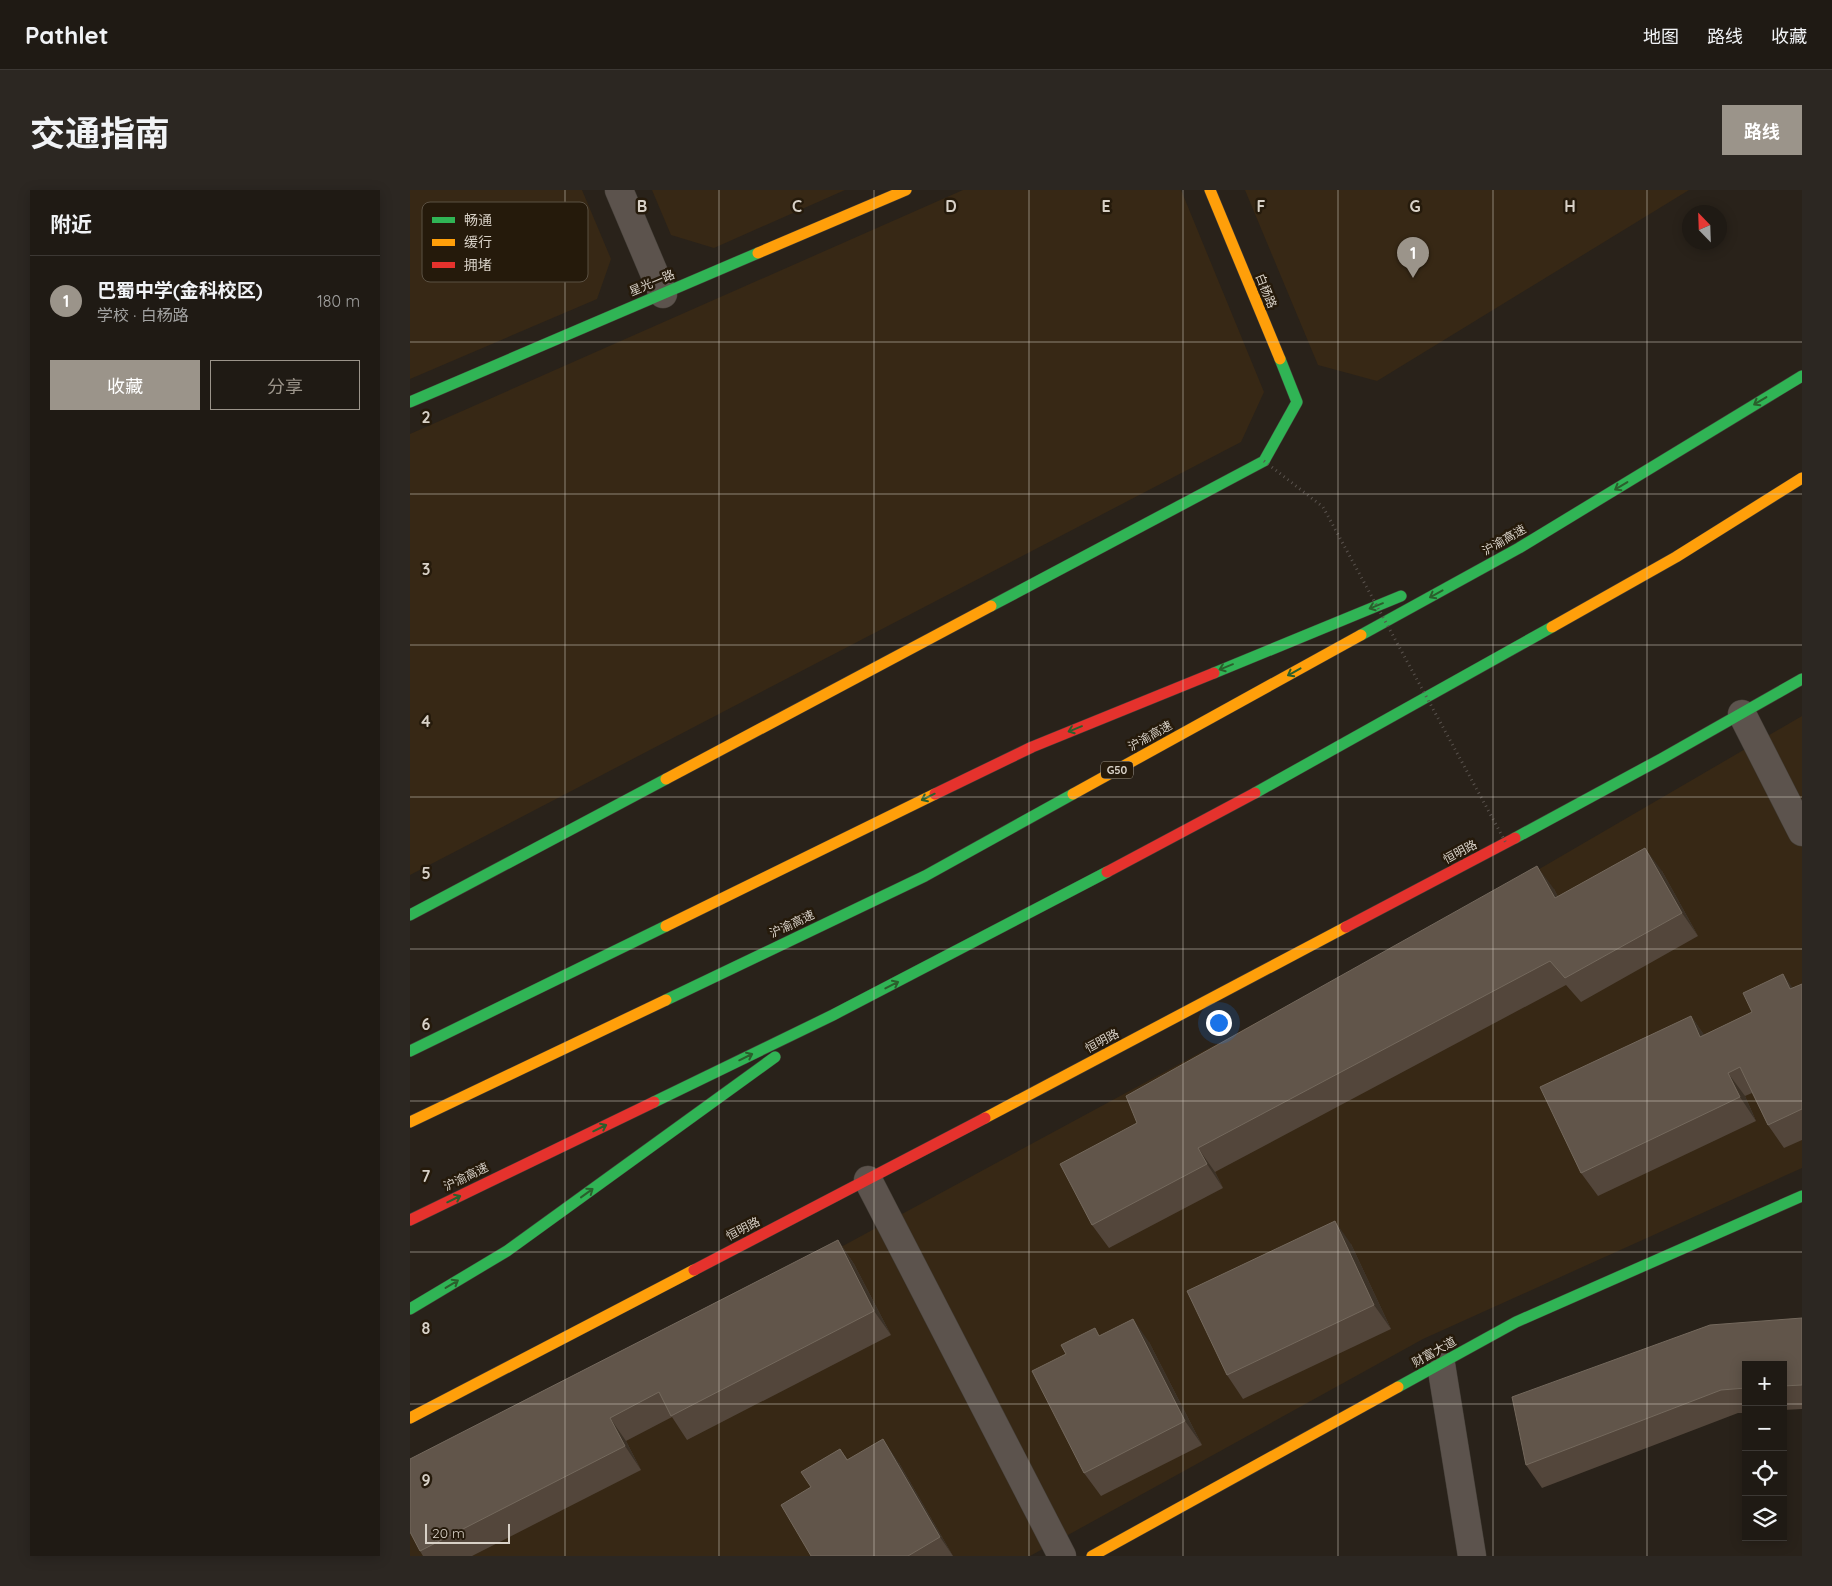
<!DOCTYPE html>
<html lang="zh">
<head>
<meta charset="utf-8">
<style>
  body { margin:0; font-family:Quicksand,"Noto Sans SC",sans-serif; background:#2c2722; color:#f1f3f6 }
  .controls { position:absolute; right:15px; bottom:15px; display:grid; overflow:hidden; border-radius:0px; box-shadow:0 2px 12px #0003 }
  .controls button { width:45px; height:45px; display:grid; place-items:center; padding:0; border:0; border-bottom:1px solid #3c3834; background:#1f1a14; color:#f1f3f6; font:25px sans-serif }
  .compass { position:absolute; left:1272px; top:15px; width:45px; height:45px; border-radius:50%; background:#1f1a14; box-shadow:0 2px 12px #0003; rotate:337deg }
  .scale { position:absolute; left:15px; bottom:12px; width:85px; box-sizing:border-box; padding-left:5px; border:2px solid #d8d1c7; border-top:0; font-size:14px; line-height:18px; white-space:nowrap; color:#d8d1c7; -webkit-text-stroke:4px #251a0b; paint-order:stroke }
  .you { position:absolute; left:808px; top:832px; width:18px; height:18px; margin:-12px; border:4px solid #fff; border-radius:50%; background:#1a73e8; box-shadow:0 0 0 8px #1a73e833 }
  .badge { display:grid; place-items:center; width:32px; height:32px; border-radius:50%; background:#9b948a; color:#fff; font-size:16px; font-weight:700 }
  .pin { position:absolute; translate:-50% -41px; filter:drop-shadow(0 1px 2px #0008) }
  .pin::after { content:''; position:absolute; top:26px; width:18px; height:15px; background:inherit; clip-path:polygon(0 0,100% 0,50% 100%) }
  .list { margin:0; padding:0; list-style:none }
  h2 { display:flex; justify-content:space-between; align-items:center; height:65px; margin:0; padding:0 20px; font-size:21px }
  h2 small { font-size:16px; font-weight:400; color:#a1a1a0 }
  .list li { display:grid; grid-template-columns:32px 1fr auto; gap:15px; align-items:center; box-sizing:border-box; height:90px; padding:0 20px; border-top:1px solid #3c3834 }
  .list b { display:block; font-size:19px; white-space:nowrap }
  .list p { margin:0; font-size:16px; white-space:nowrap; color:#a1a1a0 }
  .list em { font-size:16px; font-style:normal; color:#a1a1a0 }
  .actions { display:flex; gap:10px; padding:15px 20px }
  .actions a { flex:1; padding:11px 0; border:1px solid #9b948a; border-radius:0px; text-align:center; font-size:18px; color:#9b948a }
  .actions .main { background:#9b948a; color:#fff }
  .icon { flex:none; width:28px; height:28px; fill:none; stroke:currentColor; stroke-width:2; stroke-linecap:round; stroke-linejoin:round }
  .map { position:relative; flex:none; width:1392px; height:1366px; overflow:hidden; border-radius:0px }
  header { display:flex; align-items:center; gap:30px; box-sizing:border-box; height:70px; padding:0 25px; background:#1f1a14; border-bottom:1px solid #3c3834 }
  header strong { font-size:24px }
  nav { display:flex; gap:28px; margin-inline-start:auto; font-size:18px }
  .intro { display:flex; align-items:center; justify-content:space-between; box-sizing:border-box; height:120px; padding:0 30px }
  h1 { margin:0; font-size:35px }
  .button { padding:12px 22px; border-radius:0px; background:#9b948a; color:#fff; font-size:18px; font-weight:700 }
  main { display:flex; gap:30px; padding:0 30px }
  aside { flex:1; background:#1f1a14; border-radius:0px; box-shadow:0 2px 12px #0003 }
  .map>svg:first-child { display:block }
</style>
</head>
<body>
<header>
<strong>Pathlet</strong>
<nav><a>地图</a><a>路线</a><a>收藏</a></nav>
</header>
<div class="intro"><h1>交通指南</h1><a class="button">路线</a></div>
<main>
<aside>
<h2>附近<small></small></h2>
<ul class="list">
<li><span class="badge">1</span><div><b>巴蜀中学(金科校区)</b><p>学校 · 白杨路</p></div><em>180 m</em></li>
</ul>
<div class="actions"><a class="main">收藏</a><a>分享</a></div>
</aside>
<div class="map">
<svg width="1392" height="1366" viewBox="0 0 1392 1366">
  <rect width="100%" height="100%" fill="#29221a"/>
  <!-- built -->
  <path fill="#372815" d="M0,0H172L201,69L187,109L0,189Z
    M242,0H435L304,58L261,45Z
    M553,0H771L854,202L831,252L0,685V244Z
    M835,0H1279L967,191L908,175Z
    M1392,526V978L1013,1149L620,1366H0V1290L1119,685Z"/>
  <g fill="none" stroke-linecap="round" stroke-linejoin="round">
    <!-- street casing -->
    <g stroke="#433e37" stroke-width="29">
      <path id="street" d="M209,0L253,104
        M1332,524L1392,642
        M458,990L652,1366
        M1031,1174L1062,1366"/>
    </g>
    <!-- fast casing -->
    <g stroke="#433e37" stroke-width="12">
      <path id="fast" d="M0,212L348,63
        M581,416L854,271L887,212L870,169
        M951,445L1109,358L1392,186
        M804,483L991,406
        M845,603L1142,437
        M1105,648L1251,569L1392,489
        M0,725L256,589
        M256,810L515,686L663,604
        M0,861L256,736
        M244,912L423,825L697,682
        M0,1119L97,1061L365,867
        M988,1197L1106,1132L1392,1006"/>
    </g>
    <!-- slow casing -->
    <g stroke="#433e37" stroke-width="12">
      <path id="slow" d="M800,0L870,169
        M348,63L496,0
        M1142,437L1266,367L1392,288
        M256,589L581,416
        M663,604L951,445
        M256,736L525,604
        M575,928L936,737
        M0,932L256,810
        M0,1228L284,1080
        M682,1366L988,1197"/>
    </g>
    <!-- jam casing -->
    <g stroke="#433e37" stroke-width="12">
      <path id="jam" d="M525,604L622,557L804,483
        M697,682L845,603
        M936,737L1105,648
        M0,1030L244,912
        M284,1080L575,928"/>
    </g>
    <!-- street -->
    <use href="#street" stroke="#5c534d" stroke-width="28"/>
    <!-- fast -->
    <use href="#fast" stroke="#30b455" stroke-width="11"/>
    <!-- slow -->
    <use href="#slow" stroke="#ff9f0a" stroke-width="11"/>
    <!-- jam -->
    <use href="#jam" stroke="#e5322d" stroke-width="11"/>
    <!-- path-bridge -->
    <path stroke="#59524d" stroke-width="3" stroke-dasharray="1 4" stroke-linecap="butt" d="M854,271L913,317L1096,653"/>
  </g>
  <!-- wall -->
  <path fill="#53463b" d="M1252,681L1288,746L1171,812L1156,795L805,982L813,998L699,1058L682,1035L727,933L1144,699L1148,707Z
    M1392,794V950L1374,958L1358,935L1342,903L1335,906L1346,931L1188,1006L1171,983L1281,826L1294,845L1342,822L1383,798Z
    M428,1050L444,1074L481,1145L277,1250L262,1227L216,1251L231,1280L62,1366H13L10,1361Z
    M941,1054L981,1139L833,1209L817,1185Z
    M1392,1128V1219L1373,1220V1175H1336V1223H1328L1132,1298L1116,1275Z
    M691,1145L739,1152L792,1255L691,1306L674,1283L656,1164Z
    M430,1259L438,1270L489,1273L543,1366H401Z"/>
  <!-- shaded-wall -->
  <path fill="#3c3227" d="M1235,658L1252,681L1288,746L1272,723Z
    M1127,676L1144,699L1162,731L1145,708Z
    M1373,784L1389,807L1380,799Z
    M1281,826L1297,849L1290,847Z
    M1318,883L1335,906L1346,931L1330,907Z
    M788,958L805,982L813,998L797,974Z
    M925,1031L941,1054L981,1139L964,1115Z
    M428,1050L444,1074L481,1145L464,1121Z
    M723,1129L739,1152L792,1255L775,1231Z
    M200,1228L216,1251L231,1280L215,1256Z
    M473,1249L489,1273L543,1366L530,1347Z"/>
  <!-- building -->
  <path fill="#61554a" stroke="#74695d" d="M1235,658L1272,723L1155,788L1140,771L788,958L797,974L682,1035L650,974L727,933L716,906L1127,676L1145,708Z
    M1373,784L1380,799L1392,794V919L1358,935L1330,877L1318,883L1330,907L1171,983L1130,897L1281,826L1290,847L1342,822L1333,803Z
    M925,1031L964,1115L817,1185L777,1101Z
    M428,1050L464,1121L261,1226L249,1202L200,1228L215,1256L10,1361L0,1342V1269Z
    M1392,1128V1195L1373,1196V1175H1336V1198L1311,1200L1116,1275L1102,1207L1300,1135Z
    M723,1129L775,1231L674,1283L622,1181L656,1164L651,1155L685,1138L689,1146Z
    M473,1249L530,1347L498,1366H401L371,1315L401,1297L391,1282L430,1259L437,1270Z"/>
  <!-- one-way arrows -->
  <defs><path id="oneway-shaft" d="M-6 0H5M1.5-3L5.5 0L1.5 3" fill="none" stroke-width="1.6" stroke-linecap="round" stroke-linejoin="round" transform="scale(1.25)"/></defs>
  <g stroke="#2a5f2c">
    <use href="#oneway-shaft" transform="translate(1350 211) rotate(149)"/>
    <use href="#oneway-shaft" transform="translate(1211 296) rotate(149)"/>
    <use href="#oneway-shaft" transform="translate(1026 404) rotate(151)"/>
    <use href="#oneway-shaft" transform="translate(966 416) rotate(158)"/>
    <use href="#oneway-shaft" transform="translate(816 477) rotate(158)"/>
    <use href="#oneway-shaft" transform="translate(884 482) rotate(151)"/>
    <use href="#oneway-shaft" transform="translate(665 539) rotate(158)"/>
    <use href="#oneway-shaft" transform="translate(518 607) rotate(154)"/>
    <use href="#oneway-shaft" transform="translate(482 795) rotate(-27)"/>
    <use href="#oneway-shaft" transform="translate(336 867) rotate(-26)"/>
    <use href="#oneway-shaft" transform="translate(190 938) rotate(-26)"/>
    <use href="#oneway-shaft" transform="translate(177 1003) rotate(-36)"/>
    <use href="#oneway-shaft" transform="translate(44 1009) rotate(-26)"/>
    <use href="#oneway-shaft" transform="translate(42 1094) rotate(-31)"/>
  </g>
  <!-- grid -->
  <path fill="none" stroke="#d8d1c7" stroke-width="1" stroke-opacity="0.55" d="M155,0V1366M309,0V1366M464,0V1366M619,0V1366M773,0V1366M928,0V1366M1083,0V1366M1237,0V1366M0,152H1392M0,304H1392M0,455H1392M0,607H1392M0,759H1392M0,911H1392M0,1062H1392M0,1214H1336M1373,1214H1392"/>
  <g text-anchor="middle" stroke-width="5" stroke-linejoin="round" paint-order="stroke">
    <!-- shield labels -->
    <rect fill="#251a0b" stroke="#a29a8f" stroke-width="1" x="691" y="571.5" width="32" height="17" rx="4"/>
    <g font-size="11" font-weight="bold" fill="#d8d1c7">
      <text x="707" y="584">G50</text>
    </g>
    <!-- street labels -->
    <g font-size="12" fill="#d8d1c7" stroke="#251a0b">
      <text transform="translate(242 93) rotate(-23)" y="4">星光一路</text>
      <text transform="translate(856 101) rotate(68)" y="4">白杨路</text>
      <text transform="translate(1094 350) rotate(-30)" y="4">沪渝高速</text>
      <text transform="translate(740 546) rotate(-29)" y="4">沪渝高速</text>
      <text transform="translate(1050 662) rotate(-28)" y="4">恒明路</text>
      <text transform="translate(382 734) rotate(-25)" y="4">沪渝高速</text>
      <text transform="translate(692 851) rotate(-28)" y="4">恒明路</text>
      <text transform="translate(56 987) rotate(-26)" y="4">沪渝高速</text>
      <text transform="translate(333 1039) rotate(-27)" y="4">恒明路</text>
      <text transform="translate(1024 1162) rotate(-29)" y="4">财富大道</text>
    </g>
  </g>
  <!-- legend -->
  <rect x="12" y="12" width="166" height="80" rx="8" fill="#251a0b" stroke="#5b5143" stroke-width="1"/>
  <rect x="22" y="27" width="23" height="6" fill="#30b455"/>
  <rect x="22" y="49" width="23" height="7" fill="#ff9f0a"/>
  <rect x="22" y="72" width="23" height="6" fill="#e5322d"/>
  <g font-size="14" fill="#d8d1c7">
    <text x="54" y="35">畅通</text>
    <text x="54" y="57">缓行</text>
    <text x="54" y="80">拥堵</text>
  </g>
  <g font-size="16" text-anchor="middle" font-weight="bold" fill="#d8d1c7" stroke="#251a0b" stroke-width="5" stroke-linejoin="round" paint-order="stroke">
    <text x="232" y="22">B</text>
    <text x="387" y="22">C</text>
    <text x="541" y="22">D</text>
    <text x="696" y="22">E</text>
    <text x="851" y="22">F</text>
    <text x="1005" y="22">G</text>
    <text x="1160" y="22">H</text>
    <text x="16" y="233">2</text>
    <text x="16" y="385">3</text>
    <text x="16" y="537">4</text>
    <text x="16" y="689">5</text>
    <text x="16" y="840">6</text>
    <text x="16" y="992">7</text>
    <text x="16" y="1144">8</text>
    <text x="16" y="1296">9</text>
  </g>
</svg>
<div class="controls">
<button>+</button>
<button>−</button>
<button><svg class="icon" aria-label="locate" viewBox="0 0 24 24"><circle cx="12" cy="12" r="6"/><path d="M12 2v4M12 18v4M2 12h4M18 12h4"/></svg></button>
<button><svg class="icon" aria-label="layers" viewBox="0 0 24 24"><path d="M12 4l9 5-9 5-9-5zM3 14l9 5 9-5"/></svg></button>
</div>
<svg class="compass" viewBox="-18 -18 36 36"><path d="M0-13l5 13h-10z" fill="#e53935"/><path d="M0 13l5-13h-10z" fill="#a1a1a0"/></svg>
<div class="scale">20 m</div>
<div class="you"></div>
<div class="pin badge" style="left:1003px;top:88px">1</div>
</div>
</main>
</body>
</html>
